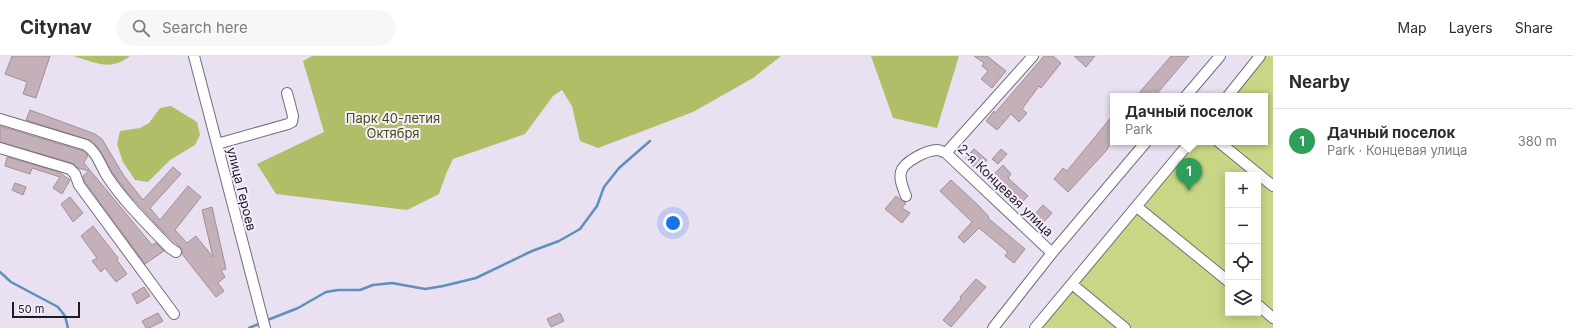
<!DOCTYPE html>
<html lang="en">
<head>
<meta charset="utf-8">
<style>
  body { margin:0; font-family:Inter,sans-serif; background:#f7f7f7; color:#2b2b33 }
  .controls { position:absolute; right:12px; bottom:12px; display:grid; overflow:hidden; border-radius:0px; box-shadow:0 2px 10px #0003 }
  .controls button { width:36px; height:36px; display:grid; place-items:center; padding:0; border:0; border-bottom:1px solid #e1e1e2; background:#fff; color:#2b2b33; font:20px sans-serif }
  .scale { position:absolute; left:12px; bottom:10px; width:68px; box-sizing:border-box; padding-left:4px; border:2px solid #1e1b21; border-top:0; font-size:11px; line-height:14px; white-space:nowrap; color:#1e1b21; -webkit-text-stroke:3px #f6eeff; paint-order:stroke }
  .you { position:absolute; left:673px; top:167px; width:14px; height:14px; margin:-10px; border:3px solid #fff; border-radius:50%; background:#1a73e8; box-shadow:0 0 0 6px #1a73e833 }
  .badge { display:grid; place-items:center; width:26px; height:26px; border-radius:50%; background:#0b8043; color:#fff; font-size:13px; font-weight:700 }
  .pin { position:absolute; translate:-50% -33px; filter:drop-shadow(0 1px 2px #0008) }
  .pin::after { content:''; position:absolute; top:21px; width:14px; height:12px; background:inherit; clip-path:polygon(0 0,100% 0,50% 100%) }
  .popup { position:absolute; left:1110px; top:37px; width:158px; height:52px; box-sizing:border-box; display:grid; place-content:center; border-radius:0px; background:#fff; filter:drop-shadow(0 1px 3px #0005); font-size:13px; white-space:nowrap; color:#7c7c81 }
  .popup b { font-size:15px; color:#2b2b33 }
  .popup::after { content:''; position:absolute; left:50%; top:100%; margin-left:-8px; border:8px solid transparent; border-top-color:#fff }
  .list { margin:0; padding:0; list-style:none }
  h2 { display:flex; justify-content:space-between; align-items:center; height:52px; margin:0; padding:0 16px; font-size:17px }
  h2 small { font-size:13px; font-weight:400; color:#7c7c81 }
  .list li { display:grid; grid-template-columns:26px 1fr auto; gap:12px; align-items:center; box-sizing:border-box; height:64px; padding:0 16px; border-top:1px solid #e1e1e2 }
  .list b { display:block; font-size:15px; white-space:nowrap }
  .list p { margin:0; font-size:13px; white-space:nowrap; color:#7c7c81 }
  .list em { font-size:13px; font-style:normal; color:#7c7c81 }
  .icon { flex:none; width:22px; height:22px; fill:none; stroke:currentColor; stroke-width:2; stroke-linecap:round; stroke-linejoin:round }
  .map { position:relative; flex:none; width:1273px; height:272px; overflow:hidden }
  header { display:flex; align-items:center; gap:24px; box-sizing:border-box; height:56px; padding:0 20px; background:#fff; border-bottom:1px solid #e1e1e2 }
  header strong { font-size:19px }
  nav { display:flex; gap:22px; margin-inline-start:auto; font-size:14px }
  .search { width:280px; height:36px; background:#f7f7f7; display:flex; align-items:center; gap:10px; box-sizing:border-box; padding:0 14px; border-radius:22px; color:#7c7c81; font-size:15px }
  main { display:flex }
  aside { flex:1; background:#fff }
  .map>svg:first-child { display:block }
</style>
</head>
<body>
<header>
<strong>Citynav</strong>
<div class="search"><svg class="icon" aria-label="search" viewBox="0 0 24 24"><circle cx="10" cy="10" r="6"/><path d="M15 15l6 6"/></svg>Search here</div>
<nav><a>Map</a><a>Layers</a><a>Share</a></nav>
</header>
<main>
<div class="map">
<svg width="1273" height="272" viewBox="0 0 1273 272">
  <rect width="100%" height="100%" fill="#e9e0f2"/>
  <!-- green -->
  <path fill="#c8d686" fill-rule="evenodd" d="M1260,0H1273V272H1035L1190,86H1265V40H1228ZM1228,119H1258V257H1228Z"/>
  <!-- forest -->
  <path fill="#b0be68" d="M73,0H130C110,16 95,6 73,0Z
    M312,0H781L753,22L693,56L598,92L580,85L572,50L562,34L553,40L525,78L453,103L446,118L439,138L407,154L276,138L257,108L324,76L303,5Z
    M871,0H959L937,72L893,62Z
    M171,50L197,66L200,79L195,89L170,104L148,126L135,124L123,106L117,88L120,75L140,72L149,67L160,52Z"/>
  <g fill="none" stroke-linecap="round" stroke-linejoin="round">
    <!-- stream -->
    <path stroke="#5d91bb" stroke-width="2.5" d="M0,216L11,226L58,251L65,260L68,272
      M265,265L298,252L326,236L338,234H360L373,229L392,227L425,233L443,230L476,222L532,195L559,185L580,173L597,150L604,131L619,112L650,85
      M249,272L261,267"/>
  </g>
  <!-- building -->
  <path fill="#c3b0b9" stroke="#a29099" d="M12,0H50L36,42L23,38L27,26L5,18Z
    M974,0H987L1006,15L992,32L981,23L988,15L982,10L984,7Z
    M1044,0H1053L1061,7L1041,32L1039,30L1022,53L1027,57L1019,66L1011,58L997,74L986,65L994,55L995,57Z
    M1074,0H1095L1086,11Z
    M1171,0H1189L1155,40H1144L1139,37Z
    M30,54L95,78L102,83L124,120L143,144L173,111L181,118L150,152L160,164L188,130L201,141L175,174L187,187L196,180L213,201L202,154L212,151L226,213L221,214L225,221L218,227L224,235L216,241L182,198V193L158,170L126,135L112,116L101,96L92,85L26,64Z
    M1113,59V84L1106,95L1068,136L1054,123L1063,112L1067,115Z
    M0,70L83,95L88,99L84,107L152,189L156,187L164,195L145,208L85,126L83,120L89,115L78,112L72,107L0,86Z
    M974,93L987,104L978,114L965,103Z
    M1001,93L1007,98L998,108L992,103Z
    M7,101L59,116L70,124L62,138L53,132L60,121L32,112L30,118L5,110Z
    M1003,109L1011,118L1008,122L1028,140L1019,149L998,131L996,133L988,124Z
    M951,124L978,149L989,161L988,162L1025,193L1014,207L1005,200L1008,196L979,172L964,187L958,181L972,166L940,135Z
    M15,127L26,131L23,139L12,134Z
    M896,140L906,147L902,152L910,157L902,167L885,153Z
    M70,141L83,157L73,166L61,148Z
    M1043,149L1052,157L1041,169L1032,161Z
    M93,170L118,202L117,204L127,218L116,226L105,212L101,216L92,205L97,202L81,180Z
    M976,223L986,231L951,271L943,264L961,243L960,241Z
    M144,231L150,240L137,248L132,238Z
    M158,257L163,265L149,272H146L142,265Z
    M560,257L564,265L551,271L547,263Z"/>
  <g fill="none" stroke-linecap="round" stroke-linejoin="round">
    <!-- minor casing -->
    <g stroke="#746c7b" stroke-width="12">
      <path id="minor" d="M194,0L265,272
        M1033,0L946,97L1052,197
        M1186,40L1220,0
        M1228,40L1260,0
        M0,63L86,89C97,96 100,109 107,120C124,146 148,169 170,192L176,196
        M1219,86L1273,130
        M217,88L288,68L292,66L293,60L287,37
        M0,92L70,113L75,118L79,129L174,258
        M906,140C903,132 899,124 901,116C903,106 927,94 937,94C940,94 943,96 946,97
        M1137,151L1228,225
        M1072,228L1125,272
        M1258,249L1273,262
        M993,272L1052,197L1146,86
        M1035,272L1190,86"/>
    </g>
    <!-- minor -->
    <use href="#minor" stroke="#fff" stroke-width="10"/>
  </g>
  <g text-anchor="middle" stroke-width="4" stroke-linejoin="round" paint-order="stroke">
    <!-- park labels -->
    <g font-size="13" fill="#474f0e" stroke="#f6eeff">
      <text x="393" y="67">Парк 40-летия<tspan x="393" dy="15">Октября</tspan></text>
    </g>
    <!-- street labels -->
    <g font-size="13" fill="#1e1b21" stroke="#f6eeff">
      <text transform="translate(242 133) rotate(76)" y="5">улица Героев</text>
      <text transform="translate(1006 134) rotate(44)" y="5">2-я Концевая улица</text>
    </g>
  </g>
</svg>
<div class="controls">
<button>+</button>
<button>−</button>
<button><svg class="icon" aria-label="locate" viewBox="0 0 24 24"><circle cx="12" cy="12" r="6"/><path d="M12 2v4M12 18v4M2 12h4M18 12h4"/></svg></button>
<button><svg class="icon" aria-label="layers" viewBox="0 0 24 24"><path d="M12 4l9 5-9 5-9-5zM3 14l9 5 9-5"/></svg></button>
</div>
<div class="scale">50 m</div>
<div class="you"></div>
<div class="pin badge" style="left:1189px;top:135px;background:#2e9e5b">1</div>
<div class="popup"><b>Дачный поселок</b>Park</div>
</div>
<aside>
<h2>Nearby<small></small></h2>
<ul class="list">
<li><span class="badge" style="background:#2e9e5b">1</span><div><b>Дачный поселок</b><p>Park · Концевая улица</p></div><em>380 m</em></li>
</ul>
</aside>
</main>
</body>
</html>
